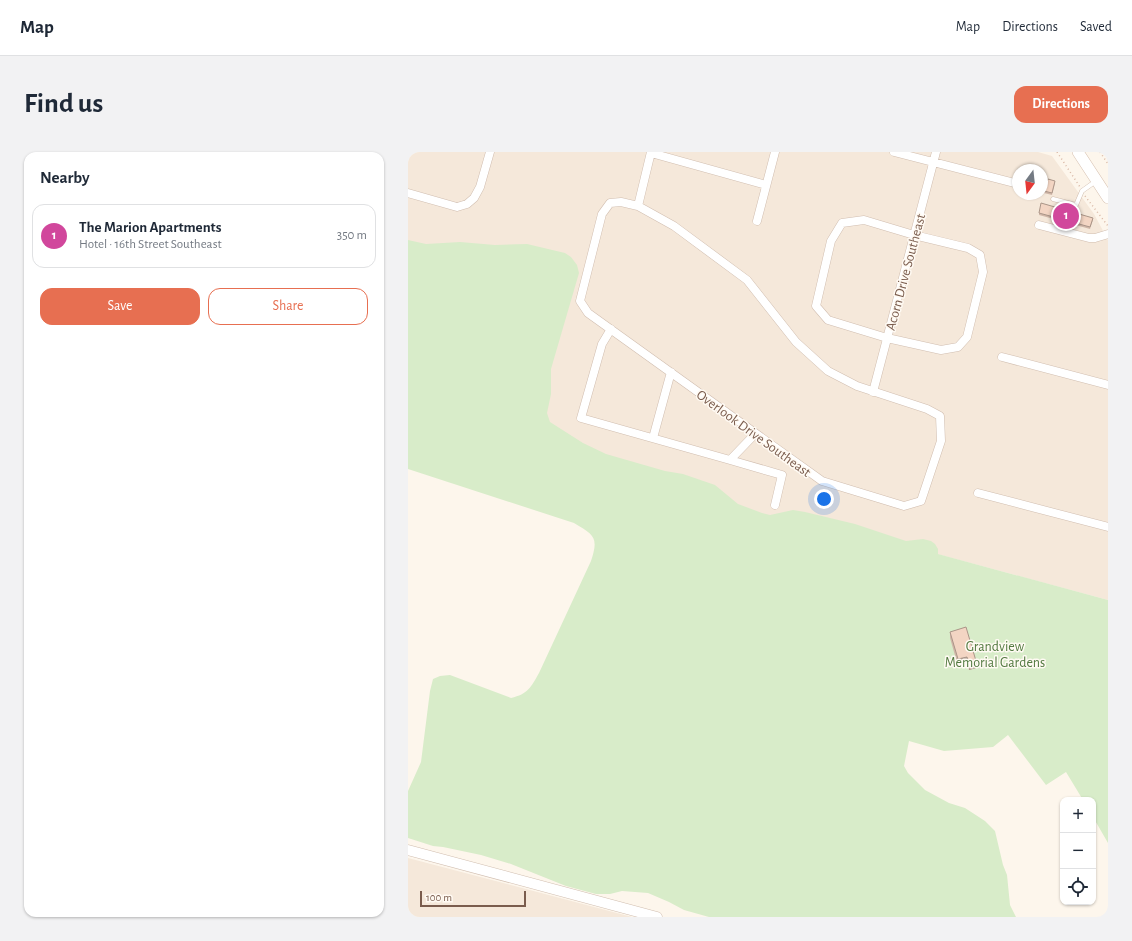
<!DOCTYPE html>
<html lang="en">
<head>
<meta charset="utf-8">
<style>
  body { margin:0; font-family:"Alegreya Sans",sans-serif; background:#f2f2f3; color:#1f2937 }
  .controls { position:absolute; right:12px; bottom:12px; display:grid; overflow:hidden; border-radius:8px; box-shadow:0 1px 3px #0004 }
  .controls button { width:36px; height:36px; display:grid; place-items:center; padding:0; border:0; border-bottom:1px solid #e0e1e3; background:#fff; color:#1f2937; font:20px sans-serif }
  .compass { position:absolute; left:604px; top:12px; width:36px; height:36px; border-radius:50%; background:#fff; box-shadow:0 1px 3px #0004; rotate:195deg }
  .scale { position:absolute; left:12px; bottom:10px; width:106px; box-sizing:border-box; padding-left:4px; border:2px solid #7a5c4d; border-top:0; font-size:11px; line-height:14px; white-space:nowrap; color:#7a5c4d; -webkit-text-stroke:3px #fffaf3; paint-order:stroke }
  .you { position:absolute; left:416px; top:347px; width:14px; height:14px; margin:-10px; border:3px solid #fff; border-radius:50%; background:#1a73e8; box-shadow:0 0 0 6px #1a73e833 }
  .badge { display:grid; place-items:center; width:26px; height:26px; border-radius:50%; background:#e76f51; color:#fff; font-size:13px; font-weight:700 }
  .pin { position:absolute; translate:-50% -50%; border:2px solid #fff; box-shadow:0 1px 4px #0006 }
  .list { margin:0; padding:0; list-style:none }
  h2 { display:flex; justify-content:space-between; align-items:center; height:52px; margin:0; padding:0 16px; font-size:17px }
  h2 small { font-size:13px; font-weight:400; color:#747a83 }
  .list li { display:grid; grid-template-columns:26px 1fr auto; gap:12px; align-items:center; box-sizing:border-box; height:64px; margin:0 8px 8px; padding:0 8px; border:1px solid #e0e1e3; border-radius:12px }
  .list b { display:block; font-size:15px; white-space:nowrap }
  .list p { margin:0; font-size:13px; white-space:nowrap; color:#747a83 }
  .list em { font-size:13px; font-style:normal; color:#747a83 }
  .actions { display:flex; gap:8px; padding:12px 16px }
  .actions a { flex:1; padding:9px 0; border:1px solid #e76f51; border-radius:12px; text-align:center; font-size:14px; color:#e76f51 }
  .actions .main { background:#e76f51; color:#fff }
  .icon { flex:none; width:22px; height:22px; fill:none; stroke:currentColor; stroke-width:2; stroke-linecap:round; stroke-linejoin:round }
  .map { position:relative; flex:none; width:700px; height:765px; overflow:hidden; border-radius:12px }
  header { display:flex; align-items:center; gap:24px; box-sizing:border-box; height:56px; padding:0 20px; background:#fff; border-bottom:1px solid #e0e1e3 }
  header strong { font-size:19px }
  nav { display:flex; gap:22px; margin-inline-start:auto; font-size:14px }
  .intro { display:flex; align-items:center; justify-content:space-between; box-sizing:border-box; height:96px; padding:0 24px }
  h1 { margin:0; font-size:28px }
  .button { padding:10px 18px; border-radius:12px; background:#e76f51; color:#fff; font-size:14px; font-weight:700 }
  main { display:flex; gap:24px; padding:0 24px }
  aside { flex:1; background:#fff; border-radius:12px; box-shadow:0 1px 3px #0004 }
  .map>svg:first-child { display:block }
</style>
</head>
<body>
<header>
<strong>Map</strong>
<nav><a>Map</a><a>Directions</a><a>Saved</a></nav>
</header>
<div class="intro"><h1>Find us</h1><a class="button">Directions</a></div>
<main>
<aside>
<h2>Nearby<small></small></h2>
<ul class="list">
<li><span class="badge" style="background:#d1479c">1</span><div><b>The Marion Apartments</b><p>Hotel · 16th Street Southeast</p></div><em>350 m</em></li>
</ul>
<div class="actions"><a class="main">Save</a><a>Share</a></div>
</aside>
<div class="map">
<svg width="700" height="765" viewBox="0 0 700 765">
  <rect width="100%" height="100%" fill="#fdf6ec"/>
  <!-- residential -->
  <path fill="#f5e8da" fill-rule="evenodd" d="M0,0H630L644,4L686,62L700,88V448L529,402L366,369L125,283L0,107ZM610,18H634V42H610Z
    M0,706L224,765H0Z"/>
  <!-- green -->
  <path fill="#d8ecc9" d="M0,88L18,92L52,90L87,93L119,92L157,101L163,105L169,113L171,121L143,217V242L139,261L142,270L175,291L198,302L257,319L275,322L307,333L330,352L354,361L362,363L385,358L397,360L447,372L498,389L515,387L523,389L527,392L530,397V402L700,448V691L685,665V648H675L658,620L638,633L600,583L585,595L536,599L501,589L496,614L500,621L517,638L541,651L557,656L577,669L587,679L595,713L599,723L602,753L608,765H301L276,758L261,750L240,741L214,739L202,742H188L158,734L103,712L73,703L35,695L25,694L0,686V639L13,610L22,539L25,527L32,524L42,523L103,546C120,542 123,535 131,521L183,409C191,385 186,383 166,371L0,317Z"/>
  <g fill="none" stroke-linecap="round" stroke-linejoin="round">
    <!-- service casing -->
    <g stroke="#d1beb0" stroke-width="5">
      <path id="service" d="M645,47L668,53L674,39L688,29"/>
    </g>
    <!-- minor casing -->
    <g stroke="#d1beb0" stroke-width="9">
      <path id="minor" d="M486,0L610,32
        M243,1L358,33
        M0,41L49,55L59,52L66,46L72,35L82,0
        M213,50L230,54L266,74L339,128L388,190L420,219L449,234L519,257L532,264L533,289L513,349L496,354L414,329L180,161L172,149L194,62L202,51Z
        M230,54L243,0
        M456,68L506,83L560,96L572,103L575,120L559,185L550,195L533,198L479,186L420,168L408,154L423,89L434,71Z
        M349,69L367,0
        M631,73L681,86H687L700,82
        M203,177L194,192L173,266L322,308L347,282
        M594,205L700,233
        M465,240L528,0
        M245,286L263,220
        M322,308L374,323L367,353
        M570,341L700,375"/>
    </g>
    <!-- tertiary casing -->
    <g stroke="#d1beb0" stroke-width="11">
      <path id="tertiary" d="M0,698L249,765"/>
    </g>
    <!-- secondary casing -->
    <g stroke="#d6c0b0" stroke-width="12">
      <path id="secondary" d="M670,0L700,46"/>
    </g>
    <!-- path -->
    <path stroke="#d9b8a5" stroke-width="1.5" stroke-dasharray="1 3" stroke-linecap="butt" d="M649,0L672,35
      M692,0L700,12
      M677,44L700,74"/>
    <!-- service -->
    <use href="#service" stroke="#fff" stroke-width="4"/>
    <!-- minor -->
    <use href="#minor" stroke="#fff" stroke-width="8"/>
    <!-- tertiary -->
    <use href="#tertiary" stroke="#fff" stroke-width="10"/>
    <!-- secondary -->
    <use href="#secondary" stroke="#fff" stroke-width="11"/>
  </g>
  <!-- wall -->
  <path fill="#d1b7a8" d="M647,31L644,43L636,41V39Z
    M631,61L685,68L682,77L631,63Z
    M542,480L568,516L561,518L559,511L550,514L542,486Z"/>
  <!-- shaded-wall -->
  <path fill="#aa9588" d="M559,505V511L550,514V507Z
    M568,509V516L561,518V511Z"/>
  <!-- building -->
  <path fill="#f3d5c3" stroke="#aa9588" d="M640,27L647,29L644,41L636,39Z
    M633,51L685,66L682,75L631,61Z
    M558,475L568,509L561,511L559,505L550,507L542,480Z"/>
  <g text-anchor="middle" stroke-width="3" stroke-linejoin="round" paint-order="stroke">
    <!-- street labels -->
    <g font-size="14" fill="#7a5c4d" stroke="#fffaf3">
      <text transform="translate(497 120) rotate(-75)" y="5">Acorn Drive Southeast</text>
      <text transform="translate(346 281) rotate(36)" y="5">Overlook Drive Southeast</text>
    </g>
    <!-- park labels -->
    <g font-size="14" fill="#537a41" stroke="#fffaf3">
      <text x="587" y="499">Grandview<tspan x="587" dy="16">Memorial Gardens</tspan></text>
    </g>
  </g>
</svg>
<div class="controls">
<button>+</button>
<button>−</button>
<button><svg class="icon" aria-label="locate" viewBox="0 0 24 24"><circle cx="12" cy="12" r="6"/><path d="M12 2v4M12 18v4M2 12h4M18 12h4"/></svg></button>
</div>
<svg class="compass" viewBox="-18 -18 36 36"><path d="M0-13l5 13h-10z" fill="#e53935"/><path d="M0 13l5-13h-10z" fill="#747a83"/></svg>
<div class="scale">100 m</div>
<div class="you"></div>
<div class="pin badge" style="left:658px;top:64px;background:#d1479c">1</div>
</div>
</main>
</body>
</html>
